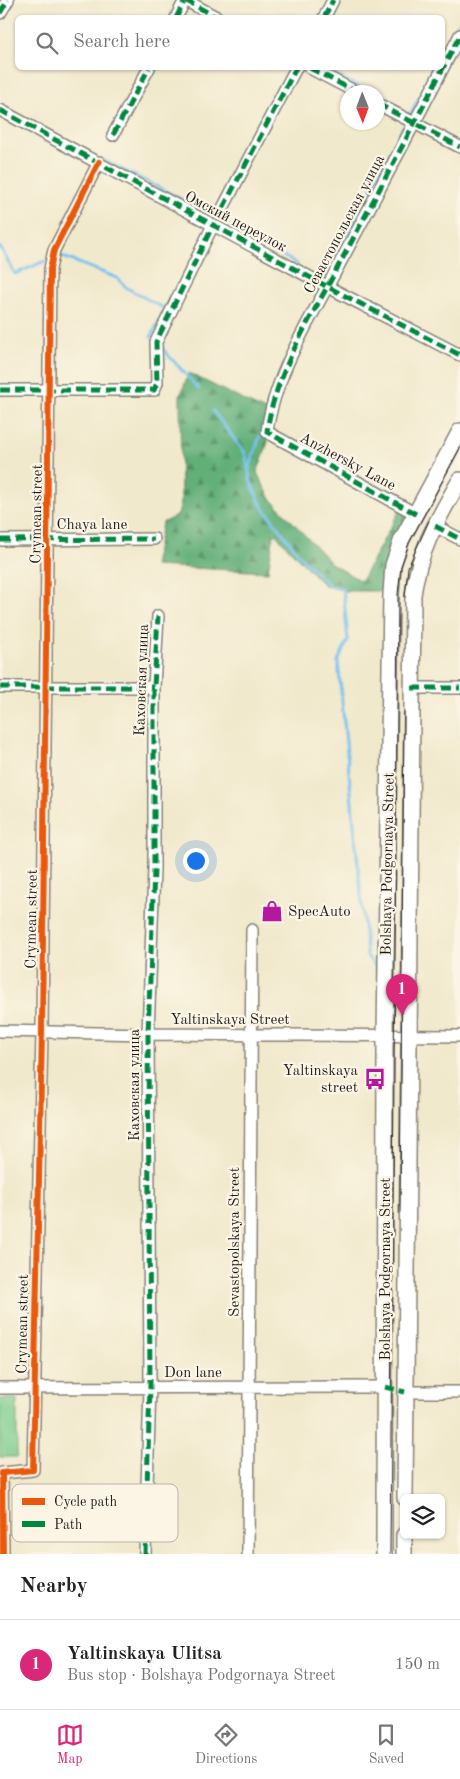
<!DOCTYPE html>
<html lang="en">
<head>
<meta charset="utf-8">
<style>
  body { margin:0; font-family:"Old Standard TT",serif; background:#f2f2f2; color:#222 }
  .controls { position:absolute; right:15px; bottom:15px; display:grid; overflow:hidden; border-radius:8px; box-shadow:0 1px 4px #0004 }
  .controls button { width:45px; height:45px; display:grid; place-items:center; padding:0; border:0; border-bottom:1px solid #e0e0e0; background:#fff; color:#222; font:25px sans-serif }
  .compass { position:absolute; left:340px; top:85px; width:45px; height:45px; border-radius:50%; background:#fff; box-shadow:0 1px 4px #0004; rotate:179deg }
  .you { position:absolute; left:195px; top:860px; width:18px; height:18px; margin:-12px; border:4px solid #fff; border-radius:50%; background:#1a73e8; box-shadow:0 0 0 8px #1a73e833 }
  .badge { display:grid; place-items:center; width:32px; height:32px; border-radius:50%; background:#db2777; color:#fff; font-size:16px; font-weight:700 }
  .pin { position:absolute; translate:-50% -41px; filter:drop-shadow(0 1px 2px #0008) }
  .pin::after { content:''; position:absolute; top:26px; width:18px; height:15px; background:inherit; clip-path:polygon(0 0,100% 0,50% 100%) }
  .list { margin:0; padding:0; list-style:none }
  h2 { display:flex; justify-content:space-between; align-items:center; height:65px; margin:0; padding:0 20px; font-size:21px }
  h2 small { font-size:16px; font-weight:400; color:#767676 }
  .list li { display:grid; grid-template-columns:32px 1fr auto; gap:15px; align-items:center; box-sizing:border-box; height:90px; padding:0 20px; border-top:1px solid #e0e0e0 }
  .list b { display:block; font-size:19px; white-space:nowrap }
  .list p { margin:0; font-size:16px; white-space:nowrap; color:#767676 }
  .list em { font-size:16px; font-style:normal; color:#767676 }
  .icon { flex:none; width:28px; height:28px; fill:none; stroke:currentColor; stroke-width:2; stroke-linecap:round; stroke-linejoin:round }
  .map { position:relative; flex:none; width:460px; height:1554px; overflow:hidden }
  .search { position:absolute; background:#fff; box-shadow:0 1px 4px #0004; left:15px; right:15px; top:15px; height:55px; display:flex; align-items:center; gap:12px; box-sizing:border-box; padding:0 18px; border-radius:8px; color:#767676; font-size:19px }
  .sheet { height:155px; background:#fff }
  nav { display:flex; justify-content:space-around; align-items:center; box-sizing:border-box; height:70px; border-top:1px solid #e0e0e0; background:#fff; font-size:14px; color:#767676 }
  nav a { display:grid; justify-items:center; gap:2px }
  nav .on { color:#db2777 }
  .map>svg:first-child { display:block }
</style>
</head>
<body>
<div class="map">
<svg width="460" height="1554" viewBox="0 0 460 1554">
  <defs>
    <pattern id="forest-firs" width="22" height="20" patternUnits="userSpaceOnUse" patternTransform="scale(1.25)"><rect width="22" height="20" fill="#62af78"/><path d="M5 1l3.5 6h-7zM16 11l3.5 6h-7z" fill="#508e62"/></pattern>
  </defs>
  <rect width="100%" height="100%" fill="#fcf5e5"/>
  <filter id="ink" filterUnits="userSpaceOnUse"><feTurbulence type="fractalNoise" baseFrequency=".02" numOctaves="2"/><feDisplacementMap in="SourceGraphic" scale="10" xChannelSelector="R" yChannelSelector="G"/><feConvolveMatrix kernelMatrix="1 2 1 2 8 2 1 2 1" color-interpolation-filters="sRGB"/></filter>
  <filter id="wash" filterUnits="userSpaceOnUse"><feTurbulence type="fractalNoise" baseFrequency=".0096" numOctaves="4" result="noise"/><feDisplacementMap in="SourceGraphic" scale="20" xChannelSelector="R" yChannelSelector="G"/><feGaussianBlur stdDeviation="1.12" result="paint"/><feColorMatrix in="noise" values="0 0 0 0 0 0 0 0 0 0 0 0 0 0 0 0 0 1.4 0 .05"/><feComposite in="paint" operator="in"/></filter>
  <g filter="url(#wash)">
    <rect width="100%" height="100%" fill="#f1e9cc"/>
    <!-- forest -->
    <path fill="url(#forest-firs)" stroke="#3f664a" d="M189,373L267,412L268,442L257,473L271,499L332,564L361,581L400,510L411,516L388,565L383,591H346L325,586L274,533L268,572L154,566L162,523L178,515L181,502L180,396Z"/>
    <!-- pitch -->
    <path fill="#79cb8c" stroke="#4a7454" d="M0,1399H17V1457H0Z"/>
    <g fill="none" stroke-linecap="round" stroke-linejoin="round">
      <!-- stream -->
      <path stroke="#75c0ee" stroke-width="3" d="M442,54L460,21
        M323,68L369,92
        M378,97L390,104
        M407,113L410,115L435,68
        M102,159L207,212L297,264
        M0,247L15,274L45,261
        M58,255L117,278L127,288L165,309L151,337
        M326,278L403,127
        M160,346L199,389
        M213,411L245,453L251,483L262,506L305,562L330,586L343,589L348,640L338,661L367,956L379,971
        M249,469L262,430"/>
    </g>
  </g>
  <g filter="url(#ink)">
    <g fill="none" stroke-linecap="round" stroke-linejoin="round">
      <!-- minor casing -->
      <g stroke="#868274" stroke-width="14">
        <path id="minor" d="M185,0L218,18
          M0,13L8,0
          M176,18L185,0
          M324,18L333,0
          M310,68L356,92
          M378,104L460,147
          M0,110L328,287L460,355
          M113,135L149,68
          M223,208L296,68
          M0,390H154L157,383L156,342L213,225
          M416,514L267,432C274,374 313,315 340,263C381,187 421,111 460,35
          M435,526L460,539
          M0,540L154,539
          M0,687H154
          M412,688H460
          M0,1031L148,1034L460,1036
          M0,1388L385,1387
          M405,1392H460
          M3,1554L2,1473L33,1470L42,1031L50,269L54,250L99,162
          M145,1554L150,1387L148,1034L154,870V687L158,616
          M248,1554L252,930"/>
      </g>
      <!-- major casing -->
      <g stroke="#868274" stroke-width="18">
        <path id="major" d="M405,1498L413,595C419,549 438,519 460,480
          M384,1554L385,1036L391,594L393,565L402,539L460,431
          M404,1554V1535"/>
      </g>
      <!-- minor -->
      <use href="#minor" stroke="#fff" stroke-width="11"/>
      <!-- major -->
      <use href="#major" stroke="#fff" stroke-width="15"/>
      <!-- tram -->
      <path stroke="#1c1c1c" stroke-width="1" d="M405,597L408,567L429,521
        M400,1212L404,712
        M390,1554L398,594L401,566L409,543L460,448"/>
      <!-- quiet -->
      <path stroke="#00873e" stroke-width="5" stroke-dasharray="10 5" stroke-linecap="butt" d="M185,0L218,18
        M0,13L8,0
        M176,18L185,0
        M324,18L333,0
        M310,68L356,92
        M378,104L460,147
        M0,110L328,287L460,355
        M113,135L149,68
        M223,208L296,68
        M0,390H154L157,383L156,342L213,225
        M416,514L267,432C274,374 313,315 340,263C381,187 421,111 460,35
        M435,526L460,539
        M0,540L154,539
        M0,687H154
        M412,688H460
        M385,1387L405,1392
        M145,1554L150,1387L148,1034L154,870V687L158,616"/>
      <!-- cycleway casing -->
      <g stroke="#fcf5e5" stroke-width="9">
        <path id="cycleway" d="M3,1554L2,1473L33,1470L42,1031L50,269L54,250L99,162"/>
      </g>
      <!-- cycleway -->
      <use href="#cycleway" stroke="#e8590c" stroke-width="6"/>
    </g>
  </g>
  <!-- icons -->
  <defs>
    <g id="shop-bare" transform="scale(1.725)"><path d="M-5-2.5h2.3a2.7 3.5 0 0 1 5.4 0H5L5.5 6h-11ZM-1.5-2.5h3a1.5 2.3 0 0 0-3 0Z" fill="#b5179e" stroke="#fcf5e5" stroke-width="2.5" paint-order="stroke"/></g>
    <g id="bus-bare" transform="scale(1.725)"><path d="M-5-6H5V4H4V6H2V4H-2V6H-4V4H-5ZM-3.5-4V0h7V-4ZM-3.5 1.2v1.5H-2V1.2ZM2 1.2v1.5H3.5V1.2Z" fill="#b5179e" stroke="#fcf5e5" stroke-width="2.5" paint-order="stroke"/></g>
  </defs>
  <g fill-rule="evenodd">
    <use href="#shop-bare" x="272" y="911"/>
    <use href="#bus-bare" x="375" y="1079"/>
  </g>
  <g text-anchor="middle" stroke-width="4.5" stroke-linejoin="round" paint-order="stroke">
    <!-- street labels -->
    <g font-size="15" fill="#1c1c1c" stroke="#fcf5e5">
      <text transform="translate(236 221) rotate(28)" y="5">Омский переулок</text>
      <text transform="translate(344 224) rotate(-62)" y="5">Севастопольская улица</text>
      <text transform="translate(348 461) rotate(28)" y="5">Anzhersky Lane</text>
      <text transform="translate(36 514) rotate(-89)" y="5">Crymean street</text>
      <text x="92" y="529">Chaya lane</text>
      <text transform="translate(141 680) rotate(-88)" y="5">Каховская улица</text>
      <text transform="translate(387 864) rotate(-89)" y="5">Bolshaya Podgornaya Street</text>
      <text transform="translate(31 919) rotate(-89)" y="5">Crymean street</text>
      <text x="230" y="1024">Yaltinskaya Street</text>
      <text transform="translate(134 1085) rotate(-90)" y="5">Каховская улица</text>
      <text transform="translate(234 1242) rotate(-90)" y="5">Sevastopolskaya Street</text>
      <text transform="translate(385 1269) rotate(-90)" y="5">Bolshaya Podgornaya Street</text>
      <text transform="translate(22 1324) rotate(-89)" y="5">Crymean street</text>
      <text x="193" y="1377">Don lane</text>
    </g>
    <!-- poi labels -->
    <g font-size="15" fill="#1c1c1c" stroke="#fcf5e5" text-anchor="start">
      <text x="288" y="916">SpecAuto</text>
      <text x="358" y="1075" text-anchor="end">Yaltinskaya<tspan x="358" dy="17">street</tspan></text>
    </g>
  </g>
  <!-- legend -->
  <rect x="12" y="1484" width="166" height="58" rx="8" fill="#fcf5e5" stroke="#b9b4a9" stroke-width="1"/>
  <rect x="22" y="1498" width="23" height="7" fill="#e8590c"/>
  <rect x="22" y="1521" width="23" height="6" fill="#00873e"/>
  <g font-size="14" fill="#1c1c1c">
    <text x="54" y="1506">Cycle path</text>
    <text x="54" y="1529">Path</text>
  </g>
</svg>
<div class="controls">
<button><svg class="icon" aria-label="layers" viewBox="0 0 24 24"><path d="M12 4l9 5-9 5-9-5zM3 14l9 5 9-5"/></svg></button>
</div>
<svg class="compass" viewBox="-18 -18 36 36"><path d="M0-13l5 13h-10z" fill="#e53935"/><path d="M0 13l5-13h-10z" fill="#767676"/></svg>
<div class="you"></div>
<div class="pin badge" style="left:402px;top:1015px">1</div>
<div class="search"><svg class="icon" aria-label="search" viewBox="0 0 24 24"><circle cx="10" cy="10" r="6"/><path d="M15 15l6 6"/></svg>Search here</div>
</div>
<section class="sheet">
<h2>Nearby<small></small></h2>
<ul class="list">
<li><span class="badge">1</span><div><b>Yaltinskaya Ulitsa</b><p>Bus stop · Bolshaya Podgornaya Street</p></div><em>150 m</em></li>
</ul>
</section>
<nav>
<a class="on"><svg class="icon" aria-label="map" viewBox="0 0 24 24"><path d="M3 6l6-2 6 2 6-2v14l-6 2-6-2-6 2zM9 4v14M15 6v14"/></svg>Map</a>
<a><svg class="icon" aria-label="directions" viewBox="0 0 24 24"><path d="M12 3l9 9-9 9-9-9zM9 14v-3h6M13 9l2 2-2 2"/></svg>Directions</a>
<a><svg class="icon" aria-label="saved" viewBox="0 0 24 24"><path d="M7 4h10v16l-5-4-5 4z"/></svg>Saved</a>
</nav>
</body>
</html>
